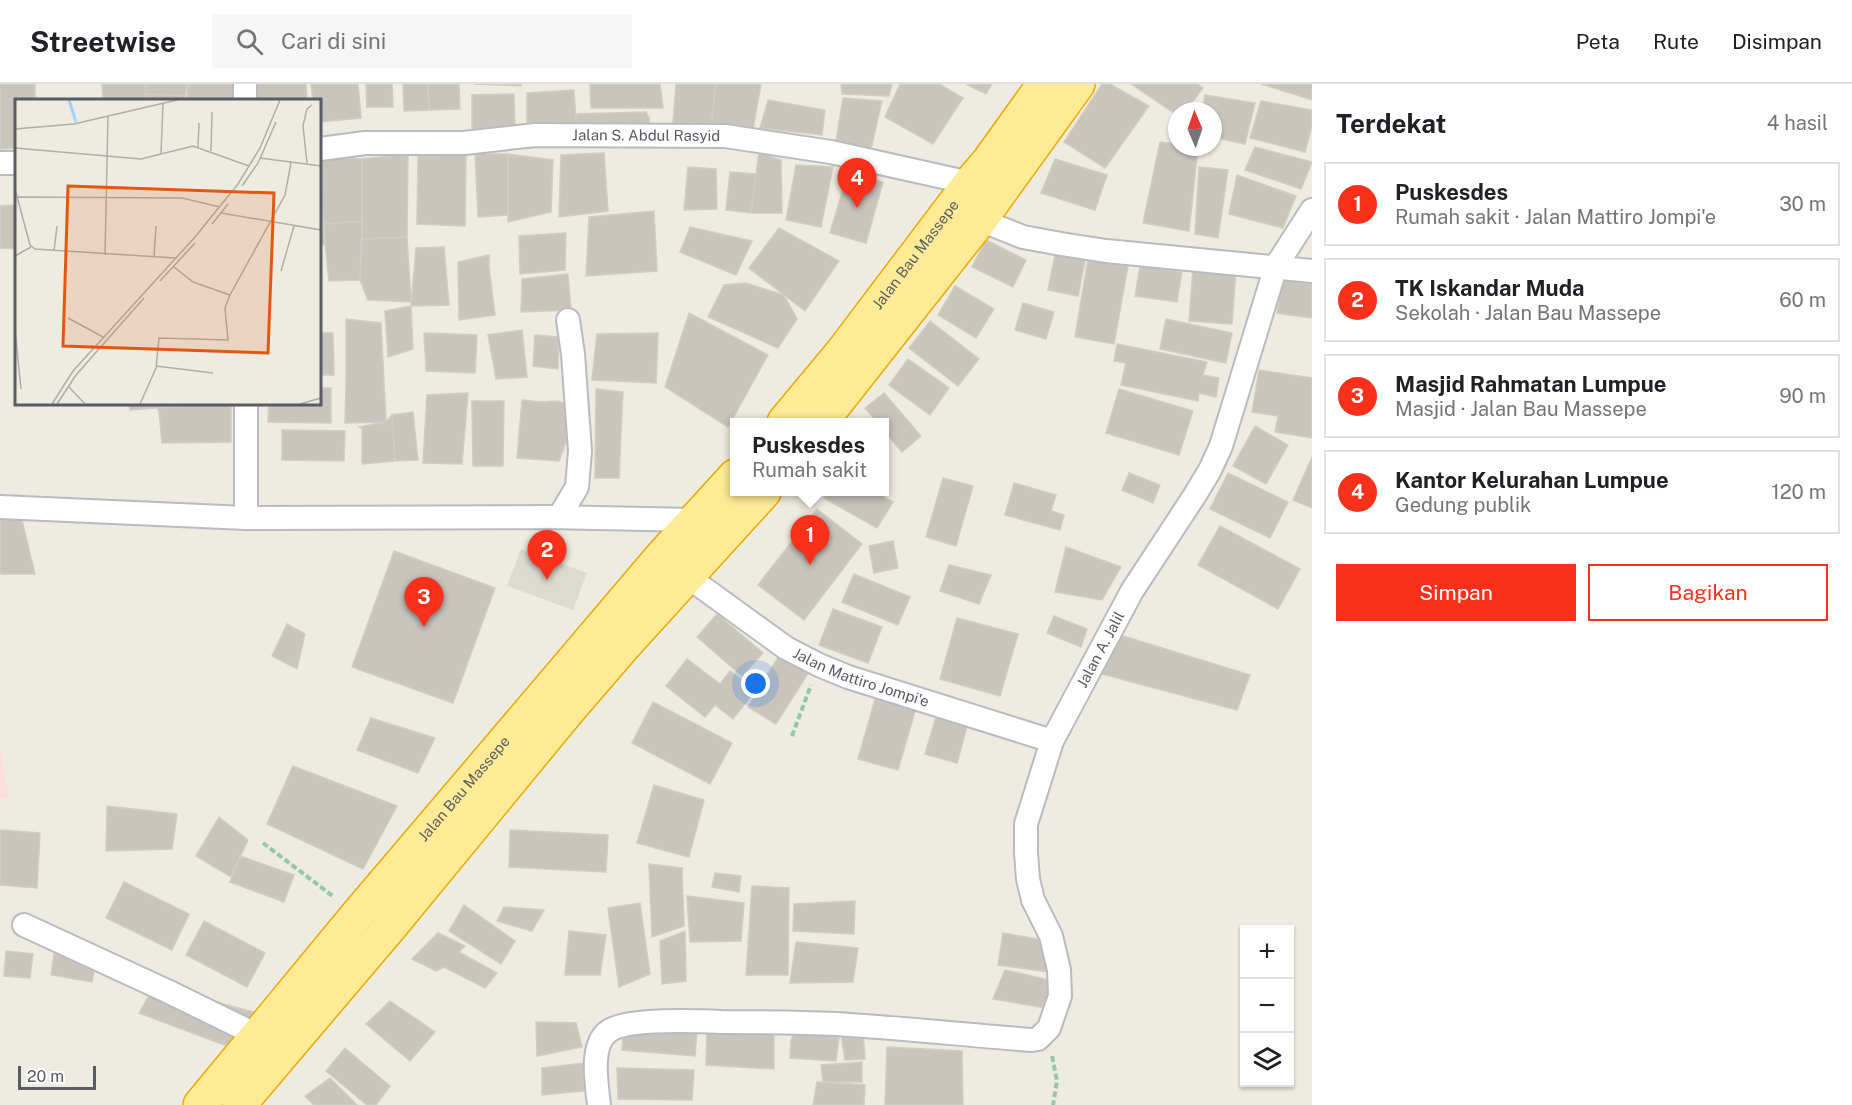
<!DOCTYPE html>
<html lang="id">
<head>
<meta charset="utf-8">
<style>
  body { margin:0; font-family:"Public Sans",sans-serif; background:#f6f6f6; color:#202124 }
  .controls { position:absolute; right:18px; bottom:18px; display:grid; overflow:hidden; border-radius:0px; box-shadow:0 2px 4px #0004 }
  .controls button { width:54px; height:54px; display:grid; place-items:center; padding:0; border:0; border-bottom:2px solid #e0e0e0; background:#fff; color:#202124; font:30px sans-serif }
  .compass { position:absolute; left:1168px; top:18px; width:54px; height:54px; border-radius:50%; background:#fff; box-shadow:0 2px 4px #0004; rotate:358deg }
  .scale { position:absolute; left:18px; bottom:15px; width:78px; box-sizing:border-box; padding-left:6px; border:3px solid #595d63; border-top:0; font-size:16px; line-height:21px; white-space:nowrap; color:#595d63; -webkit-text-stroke:4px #fff; paint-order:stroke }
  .you { position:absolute; left:756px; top:600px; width:21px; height:21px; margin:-15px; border:4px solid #fff; border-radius:50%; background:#1a73e8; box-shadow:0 0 0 9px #1a73e833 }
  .badge { display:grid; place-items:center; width:39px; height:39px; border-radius:50%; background:#fa301a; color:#fff; font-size:20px; font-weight:700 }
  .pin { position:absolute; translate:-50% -50px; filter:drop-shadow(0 2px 3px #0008) }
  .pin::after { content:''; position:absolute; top:32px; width:21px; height:18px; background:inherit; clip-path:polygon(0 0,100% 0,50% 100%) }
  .popup { position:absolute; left:730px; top:334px; width:159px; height:78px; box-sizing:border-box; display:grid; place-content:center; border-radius:0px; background:#fff; filter:drop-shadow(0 2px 4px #0005); font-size:20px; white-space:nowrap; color:#757577 }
  .popup b { font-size:22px; color:#202124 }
  .popup::after { content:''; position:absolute; left:50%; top:100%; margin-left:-12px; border:12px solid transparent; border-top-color:#fff }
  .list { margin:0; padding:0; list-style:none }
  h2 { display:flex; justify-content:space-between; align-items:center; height:78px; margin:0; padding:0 24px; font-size:26px }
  h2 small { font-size:20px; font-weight:400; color:#757577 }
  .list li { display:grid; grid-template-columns:39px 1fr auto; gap:18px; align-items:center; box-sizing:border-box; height:84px; margin:0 12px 12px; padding:0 12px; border:2px solid #e0e0e0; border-radius:0px }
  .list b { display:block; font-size:22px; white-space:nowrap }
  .list p { margin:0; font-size:20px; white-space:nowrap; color:#757577 }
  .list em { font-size:20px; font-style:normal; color:#757577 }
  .actions { display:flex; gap:12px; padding:18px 24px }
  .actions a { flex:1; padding:14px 0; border:2px solid #fa301a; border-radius:0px; text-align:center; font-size:21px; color:#fa301a }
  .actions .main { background:#fa301a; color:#fff }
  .icon { flex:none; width:33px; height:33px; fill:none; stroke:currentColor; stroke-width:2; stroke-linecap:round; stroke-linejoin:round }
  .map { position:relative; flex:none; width:1312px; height:1021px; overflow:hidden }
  header { display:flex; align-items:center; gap:36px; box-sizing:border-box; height:84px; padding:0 30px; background:#fff; border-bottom:2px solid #e0e0e0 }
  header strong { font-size:28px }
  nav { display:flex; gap:33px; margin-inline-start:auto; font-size:21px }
  .search { width:420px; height:54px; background:#f6f6f6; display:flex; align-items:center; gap:15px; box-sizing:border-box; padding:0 21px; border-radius:0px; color:#757577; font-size:22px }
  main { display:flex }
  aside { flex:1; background:#fff }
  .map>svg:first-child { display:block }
</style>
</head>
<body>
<header>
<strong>Streetwise</strong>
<div class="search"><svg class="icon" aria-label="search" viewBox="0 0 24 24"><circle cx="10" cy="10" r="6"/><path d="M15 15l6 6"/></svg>Cari di sini</div>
<nav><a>Peta</a><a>Rute</a><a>Disimpan</a></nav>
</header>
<main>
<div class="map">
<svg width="1312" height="1021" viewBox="0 0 1312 1021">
  <rect width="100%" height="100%" fill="#eeebe0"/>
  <!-- education -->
  <path fill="#dddacf" d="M521,465L587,489L573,526L507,502Z"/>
  <!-- medical -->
  <path fill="#fededa" d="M0,662L9,715L0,714Z"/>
  <!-- building -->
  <path fill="#c9c5bd" stroke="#d3cdbe" stroke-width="1.5" d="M0,0H35V16H16V64L0,65Z
    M102,0H145L146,16H103Z
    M145,0H187L185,12L146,10Z
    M188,0H236V16H187Z
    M256,0H306L307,16H256Z
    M311,0H358L361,34L320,38V16H313Z
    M366,0H392L393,23H367Z
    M403,0H428L429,26L404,27Z
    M428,0H459L460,25L429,26Z
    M474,0H521V2Z
    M590,0H660L663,24H591Z
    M676,0H716L711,43L673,39Z
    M716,0H761L752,51L711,43Z
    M841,0H892L889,12L842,10Z
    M900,0H939L963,14L933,60L885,33Z
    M966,0H992L986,10Z
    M1102,0H1110L1149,22L1105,84L1064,58Z
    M1131,0H1197L1203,4L1186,27H1177V31Z
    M1261,0H1312V16Z
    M574,6L576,38L527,39V9Z
    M146,10L185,12V16H146Z
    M514,10L515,44L472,45V11Z
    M1205,11L1255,19L1245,60L1213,53V27H1202Z
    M843,14L882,17L871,65L836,56Z
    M768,16L825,26L822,51L760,44Z
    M1261,17L1312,26V42L1305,68L1250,54Z
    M646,28L649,34L650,55L577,61L576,30Z
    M1160,58L1177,60V63H1198L1189,147L1143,139Z
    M1255,63L1312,78L1301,105L1245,86Z
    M475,68L493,70H508V131L478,133Z
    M759,68L781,76L782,129H751Z
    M604,69L608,127L559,133L561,71Z
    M408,70L407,153L362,155V75Z
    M508,70L553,76L551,128L508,138Z
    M466,71L465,142L417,140L418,72Z
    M320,73H322V118L320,119Z
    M322,73L362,75V137L323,140Z
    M1055,75L1107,91L1095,126L1041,109Z
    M796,81L833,83L821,143L786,136Z
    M688,83L716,85L717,125L684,126Z
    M1199,83L1228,86L1218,154L1195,150Z
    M730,88L756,90L751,129L726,126Z
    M848,88L883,98L866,159L830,149Z
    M1237,91L1296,112L1283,144L1229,130Z
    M322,118L325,160H320V119Z
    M16,121V165L0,164V122Z
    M654,127L657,187L586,192L589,133Z
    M362,137L360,196L329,197L323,140Z
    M690,143L752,157L736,191L680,168Z
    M779,144L839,177L805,227L749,184Z
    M566,149L565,186L520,190L519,152Z
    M407,153L411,218L368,216L360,196L362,155Z
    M986,156L1026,176L1013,203L972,183Z
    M444,163L449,221L411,222L416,164Z
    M1056,166L1086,172L1078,212L1048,206Z
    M320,171H321V205H320Z
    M489,171V182L495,231L459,236L458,178Z
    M1088,175L1128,182L1114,260L1075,253Z
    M1140,182L1182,188L1177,218L1135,212Z
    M1193,183L1236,186L1232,240L1189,237Z
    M568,190L571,226L521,228L522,195Z
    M1282,196L1312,200V234L1277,229Z
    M745,199L784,211L797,235L778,264L708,233L724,201Z
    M955,202L994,225L976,254L938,231Z
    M1023,219L1054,228L1046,255L1015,246Z
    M411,222L413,265L388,273L385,227Z
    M689,229L768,271L728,343L665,303Z
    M346,235L381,239L386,338L345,339L346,299Z
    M1166,235L1232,249L1226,279L1160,265Z
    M930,237L979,275L958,302L909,264Z
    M522,246L527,293L496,295L488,251Z
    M320,249H333L334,291H320Z
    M424,249L477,251L475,289L426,287Z
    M658,249L656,299L592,296L597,250Z
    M535,251L559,253L558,285L533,282Z
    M1117,260L1207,278L1203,291L1219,294L1216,313L1199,309L1198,317L1121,301L1126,279L1114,277Z
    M908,275L949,304L930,331L889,301Z
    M1259,286L1312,294V354L1275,348L1278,332L1252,328Z
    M320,304H331V339L268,338L269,320H320Z
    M596,305L623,308L619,394H595Z
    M1119,305L1193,327L1179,371L1106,349Z
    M468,309L462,380L423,379L427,311Z
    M884,309L921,352L902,368L885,348V338H877L865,324Z
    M522,316L541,318L558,317L571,322L570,348L559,377L517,374Z
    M472,317H504L503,382H473Z
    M129,320H180V322L130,326Z
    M180,320H231V358L162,359L159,327L157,324L180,322Z
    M413,328L418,376L395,377L392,331Z
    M392,331L395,377L362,380V345L359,343L386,338Z
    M1255,342L1288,361L1266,400L1233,382Z
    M282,346L345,347L344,377L282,376Z
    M1312,373V424L1293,416Z
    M1129,389L1160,401L1153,419L1122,406Z
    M1228,389L1288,418L1270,454L1210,425Z
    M943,394L973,402L956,462L926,453Z
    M1014,399L1056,411L1051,427L1064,431L1060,446L1005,431Z
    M827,408H875L893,418L877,444L824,414Z
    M817,425L862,460L804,536L758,501Z
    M20,428L35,490H0V430Z
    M1220,442L1300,485L1278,525L1198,481Z
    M893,457L898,484L874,489L869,462Z
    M1066,463L1121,483L1102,516L1055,508Z
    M394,467L495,504L453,619L352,583Z
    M949,481L991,491L979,520L940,507Z
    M854,490L910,513L898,541L842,518Z
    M833,525L882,543L868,579L819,561Z
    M717,530L763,569L742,592L697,553Z
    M1054,532L1087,545L1081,563L1047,549Z
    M957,534L1018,550L1000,612L940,595Z
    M287,540L305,550L297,585L272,572Z
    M1120,551L1250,591L1237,626L1102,590Z
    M780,570L809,588L776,640L748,623Z
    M687,575L720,600L730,587L756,606L733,635L715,621L705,633L666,602Z
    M876,612L916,624L898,686L858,675Z
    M653,618L732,659L710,700L632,659Z
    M937,630L968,639L957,679L925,670Z
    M371,634L435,654L418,689L357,666Z
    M293,682L397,722L363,785L267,740Z
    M654,701L704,716L689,773L637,759Z
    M107,722L177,730L172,765L106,767Z
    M219,733L248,756L231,793L196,772Z
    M0,746L40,749L37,804L0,801Z
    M510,746L608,751L606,788L509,783Z
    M240,772L294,791L284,818L230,798Z
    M649,780L682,784L684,842L652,853Z
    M715,789L741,792L739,808L712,803Z
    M124,798L189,830L172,866L106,834Z
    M752,802L789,804L788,891H746Z
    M687,812L744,819L741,857L690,858Z
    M855,817L854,850L793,847L794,820Z
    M640,819L650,890L619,903L608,824Z
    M464,821L515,857L501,880L449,847Z
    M504,823L544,826L532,847L497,837Z
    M204,837L265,869L247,903L186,871Z
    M569,847L606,851L600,891H565Z
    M685,847L686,897L662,900L660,857Z
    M438,849L465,862L459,868L497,889L485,904L444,883L436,887L412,875Z
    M1003,849L1048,857L1049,888L998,881Z
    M796,858L858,864L853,898L790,899Z
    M6,867L33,870L30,894L4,892Z
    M54,870L96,878L92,898L51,891Z
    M1005,886L1050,896L1045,924L993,915Z
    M155,901L253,928L235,965L139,929Z
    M390,917L435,948L410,977L366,940Z
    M625,931L698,937L695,972L622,966Z
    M536,938L576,939L582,963L537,972Z
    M707,943L774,945V985L706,981Z
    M795,947L839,954L836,977L790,974L791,956Z
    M863,948L865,975L845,976L841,950Z
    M887,963L962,967L963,1021H885Z
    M345,964L390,1002L376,1021H367L326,987Z
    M862,978V998H823L821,981Z
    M584,979V1007L542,1011V984Z
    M617,984L694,986L692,1016L618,1015Z
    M330,994L357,1021H314L305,1012Z
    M817,998L865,1001L864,1021H813Z"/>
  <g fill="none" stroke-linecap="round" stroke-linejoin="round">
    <!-- minor casing -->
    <g stroke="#b9bbc1" stroke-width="26">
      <g id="minor">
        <path d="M245,0V16"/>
        <path id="s1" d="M320,65L365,59H464L535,51L725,52L831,68L970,99"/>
        <path d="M0,79H16"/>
        <path d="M980,136L1023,153L1061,160L1106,167L1312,187"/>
        <path d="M246,320V434"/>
        <path d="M0,423L246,434L548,433L695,436"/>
        <path d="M559,433L577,403L580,367L573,270L568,236"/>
        <path id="s2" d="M688,493L786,564L819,581L848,593L1052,657"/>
        <path d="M24,841L167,907L257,951"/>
        <path id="s3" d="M599,1021C597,1001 589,960 609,947C627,934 698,937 722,938C760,938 798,938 836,940C901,944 967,951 1032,956L1038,955L1049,944L1060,912L1059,886L1051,852L1033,816L1028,795L1026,769V740L1052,657L1132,507L1195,411L1210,386L1221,362L1276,182L1312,126"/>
      </g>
    </g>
    <!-- trunk casing -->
    <g stroke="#eea900" stroke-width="36">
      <g id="trunk">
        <path id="s4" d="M784,338L843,267L970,99L988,78L1044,0"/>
        <path d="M821,338L980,136L1078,0"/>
        <path id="s5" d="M200,1021L357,831L662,472L735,392"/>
        <path d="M239,1021L390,843L567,628L623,563L764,408"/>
      </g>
    </g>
    <!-- path -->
    <path stroke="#93caa4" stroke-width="4" stroke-dasharray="6 3" stroke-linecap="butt" d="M792,652L811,601
      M263,759L334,813
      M1052,972L1057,997L1053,1021"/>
    <!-- minor -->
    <use href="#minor" stroke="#fff" stroke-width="22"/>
    <!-- trunk -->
    <use href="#trunk" stroke="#ffea95" stroke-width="33"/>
  </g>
  <g text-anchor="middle" stroke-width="4.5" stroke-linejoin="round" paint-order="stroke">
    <!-- street labels -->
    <g font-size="15" fill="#595d63" stroke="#fff">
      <text dy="5" stroke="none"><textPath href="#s1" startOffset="327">Jalan S. Abdul Rasyid</textPath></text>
      <text dy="5" stroke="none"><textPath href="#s4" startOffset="213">Jalan Bau Massepe</textPath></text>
      <text dy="5" stroke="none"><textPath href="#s3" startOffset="927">Jalan A. Jalil</textPath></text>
      <text dy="5" stroke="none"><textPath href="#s2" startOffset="202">Jalan Mattiro Jompi'e</textPath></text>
      <text dy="5" stroke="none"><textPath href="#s5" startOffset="412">Jalan Bau Massepe</textPath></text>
    </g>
  </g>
  <!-- overview -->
  <g transform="translate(15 15)">
    <rect width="306" height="306" fill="#eeebe0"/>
    <path fill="none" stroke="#9fd3ff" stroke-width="3" d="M54,1L61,23"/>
    <path fill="none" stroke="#aeaeaa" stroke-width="1.5" d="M0,30L59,25L162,1M183,48L184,24M0,49L126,60L178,47L234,67M196,52L197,13M146,55L148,4M245,59L306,67M292,64L288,27L292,10L297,6M227,87L243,64L261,23M0,90L15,146L20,150L160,159M3,98L167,99L205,108M206,114L306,131M197,125L213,105M39,152L42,127M90,156L93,17M0,157L16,148M139,158L141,127M159,168L178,183L215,196M266,172L279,127M145,182L180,144M53,219L88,238M0,231L6,290M141,267L198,274M53,287L70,305M37,305L58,272L180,138L223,85L245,49L265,1M42,305L61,276L129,199M125,305L141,269L144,239L213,241L210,209L215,196L270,96L276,64M285,305L306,299"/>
    <path fill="#e15910" fill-opacity="0.15" stroke="#e15910" stroke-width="3" d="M53,87L259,94L253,254L48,247Z"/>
    <rect width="306" height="306" fill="none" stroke="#595d63" stroke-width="3"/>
  </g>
</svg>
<div class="controls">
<button>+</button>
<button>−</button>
<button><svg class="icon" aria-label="layers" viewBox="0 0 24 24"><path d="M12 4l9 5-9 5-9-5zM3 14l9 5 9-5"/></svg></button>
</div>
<svg class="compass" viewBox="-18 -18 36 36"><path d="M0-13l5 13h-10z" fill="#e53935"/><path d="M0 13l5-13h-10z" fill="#757577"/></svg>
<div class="scale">20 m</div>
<div class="you"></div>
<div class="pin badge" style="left:810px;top:481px">1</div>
<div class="popup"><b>Puskesdes</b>Rumah sakit</div>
<div class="pin badge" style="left:547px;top:496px">2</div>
<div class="pin badge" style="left:424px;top:543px">3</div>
<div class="pin badge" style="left:857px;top:124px">4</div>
</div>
<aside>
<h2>Terdekat<small>4 hasil</small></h2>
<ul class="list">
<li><span class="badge">1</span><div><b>Puskesdes</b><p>Rumah sakit · Jalan Mattiro Jompi'e</p></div><em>30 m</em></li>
<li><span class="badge">2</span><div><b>TK Iskandar Muda</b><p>Sekolah · Jalan Bau Massepe</p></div><em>60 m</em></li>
<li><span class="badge">3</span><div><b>Masjid Rahmatan Lumpue</b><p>Masjid · Jalan Bau Massepe</p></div><em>90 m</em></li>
<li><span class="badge">4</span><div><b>Kantor Kelurahan Lumpue</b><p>Gedung publik</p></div><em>120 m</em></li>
</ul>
<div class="actions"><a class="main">Simpan</a><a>Bagikan</a></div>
</aside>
</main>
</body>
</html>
